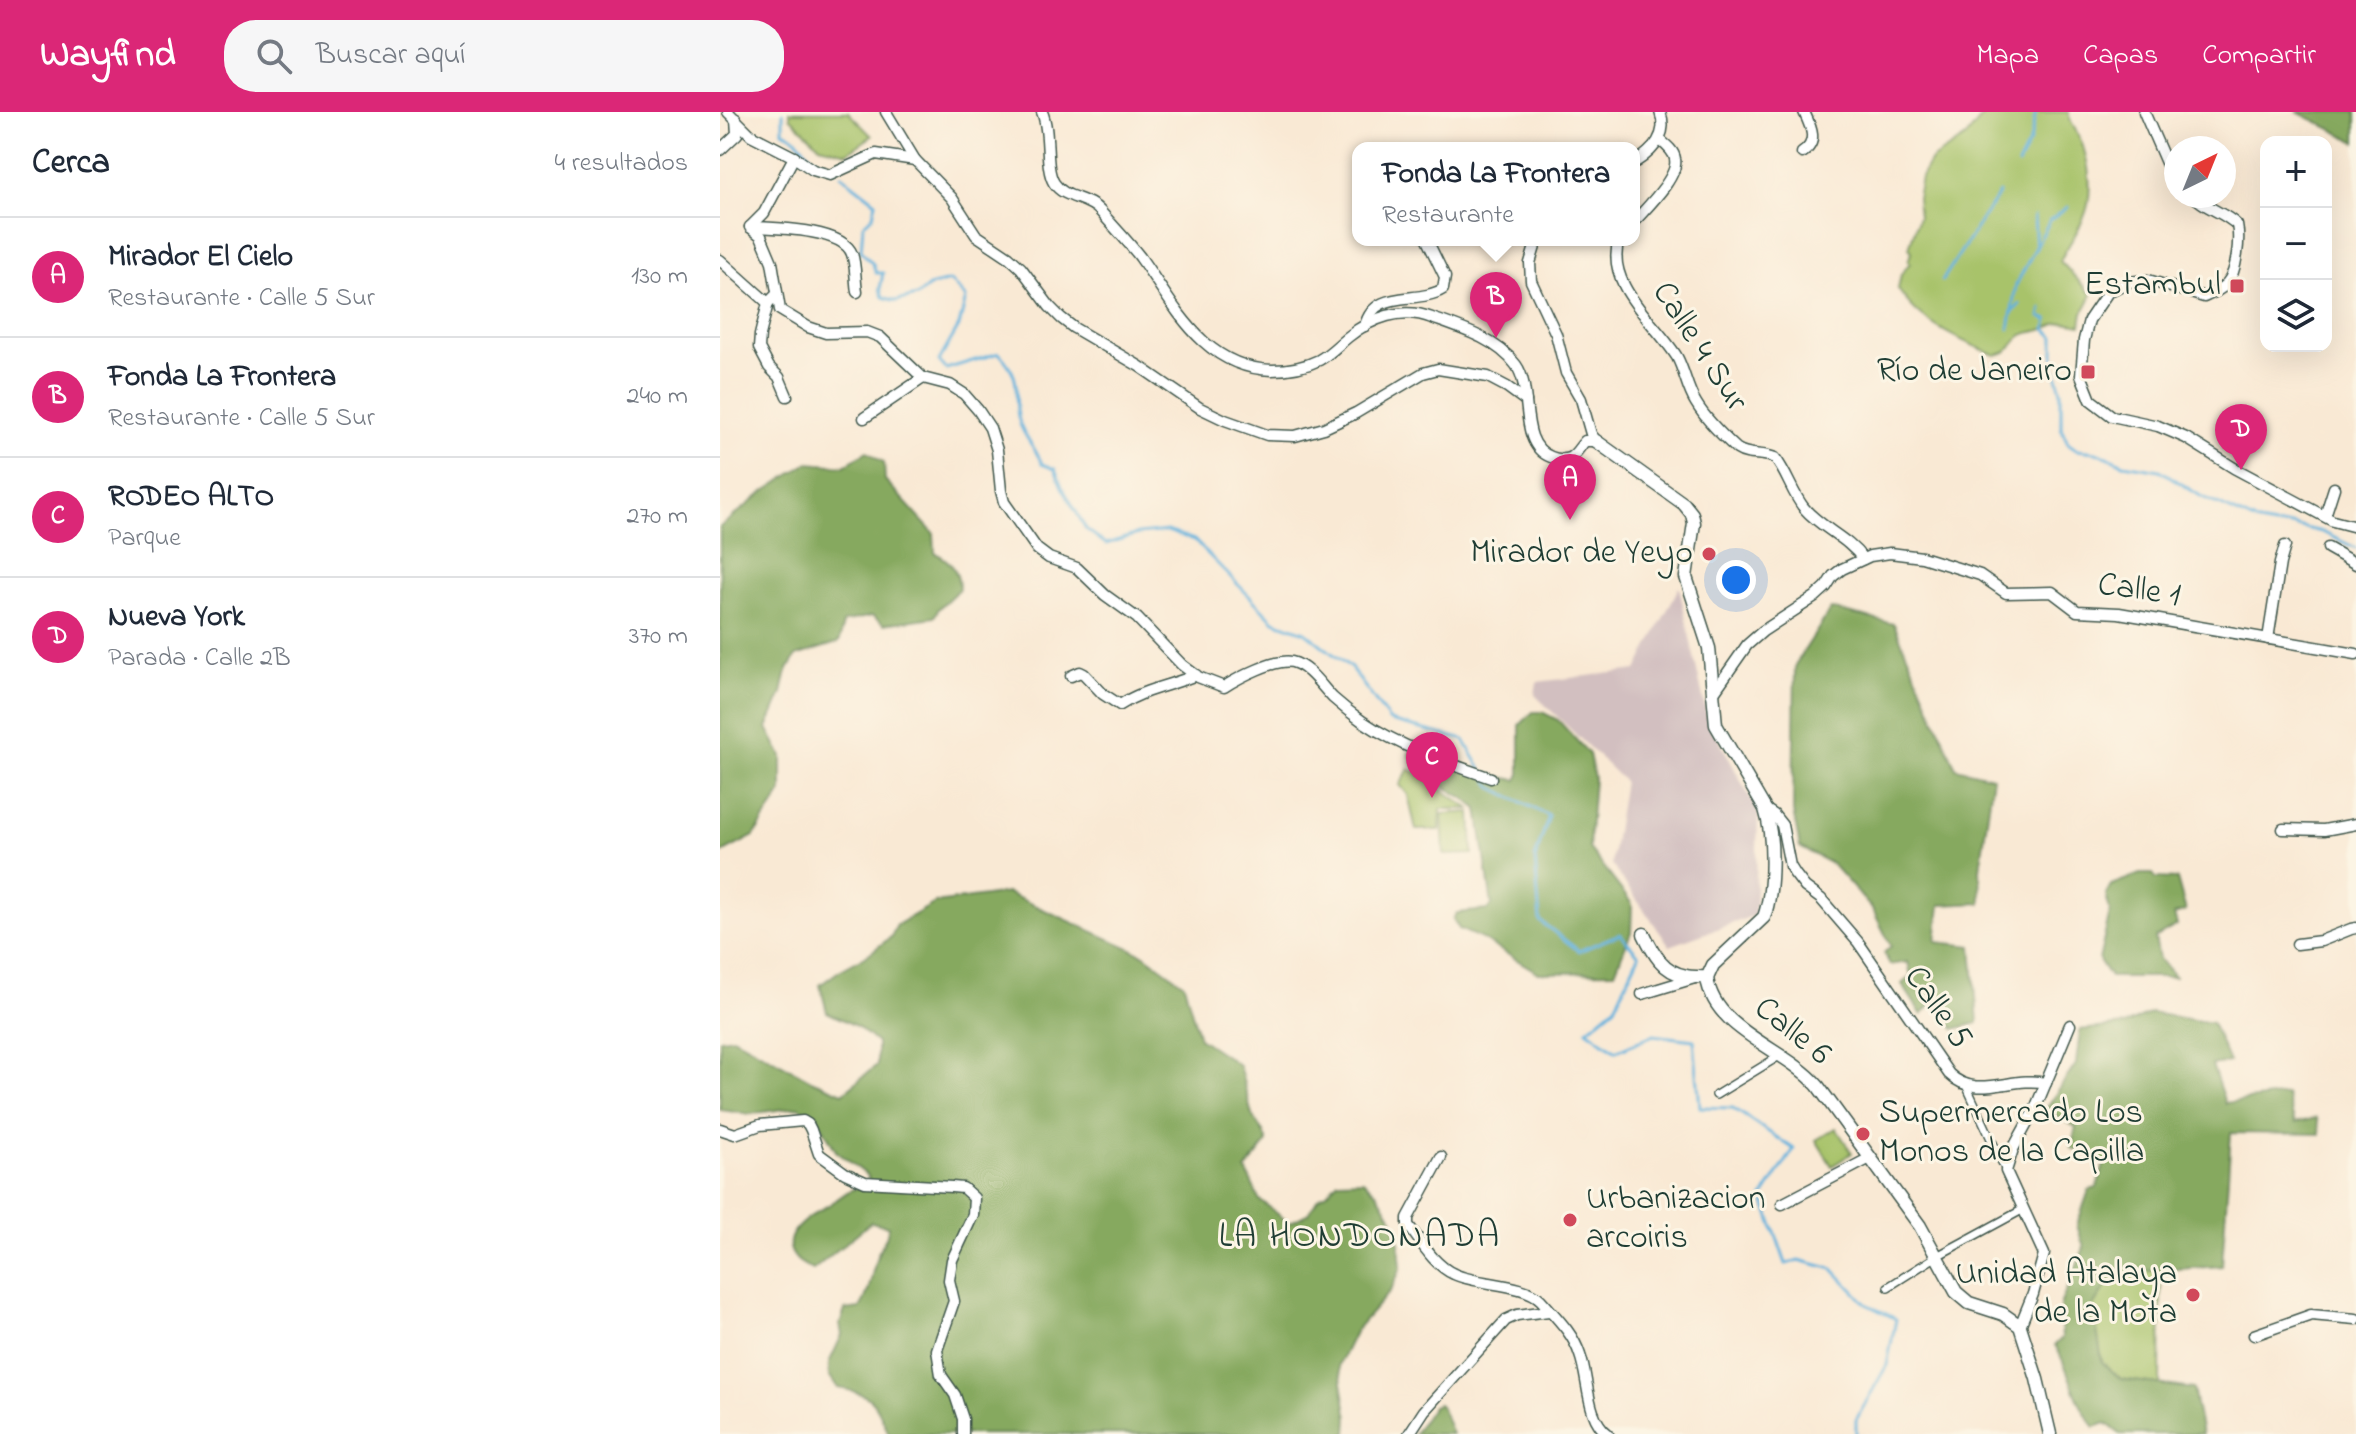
<!DOCTYPE html>
<html lang="es">
<head>
<meta charset="utf-8">
<style>
	body { margin:0; font-family:"Indie Flower",sans-serif; background:#f6f6f7; color:#1f2937 }
	.controls { position:absolute; right:24px; top:24px; display:grid; overflow:hidden; border-radius:16px; box-shadow:0 8px 32px #0002 }
	.controls button { width:72px; height:72px; display:grid; place-items:center; padding:0; border:0; border-bottom:2px solid #e0e1e3; background:#fff; color:#1f2937; font:40px sans-serif }
	.compass { position:absolute; left:1444px; top:24px; width:72px; height:72px; border-radius:50%; background:#fff; box-shadow:0 8px 32px #0002; rotate:43deg }
	.you { position:absolute; left:1016px; top:468px; width:28px; height:28px; margin:-20px; border:6px solid #fff; border-radius:50%; background:#1a73e8; box-shadow:0 0 0 12px #1a73e833 }
	.badge { display:grid; place-items:center; width:52px; height:52px; border-radius:50%; background:#db2777; color:#fff; font-size:26px; font-weight:700 }
	.pin { position:absolute; translate:-50% -66px; filter:drop-shadow(0 2px 4px #0008) }
	.pin::after { content:''; position:absolute; top:42px; width:28px; height:24px; background:inherit; clip-path:polygon(0 0,100% 0,50% 100%) }
	.popup { position:absolute; left:632px; top:30px; width:288px; height:104px; box-sizing:border-box; display:grid; place-content:center; border-radius:16px; background:#fff; filter:drop-shadow(0 2px 6px #0005); font-size:26px; white-space:nowrap; color:#747a83 }
	.popup b { font-size:30px; color:#1f2937 }
	.popup::after { content:''; position:absolute; left:50%; top:100%; margin-left:-16px; border:16px solid transparent; border-top-color:#fff }
	.list { margin:0; padding:0; list-style:none }
	h2 { display:flex; justify-content:space-between; align-items:center; height:104px; margin:0; padding:0 32px; font-size:34px }
	h2 small { font-size:26px; font-weight:400; color:#747a83 }
	.list li { display:grid; grid-template-columns:52px 1fr auto; gap:24px; align-items:center; box-sizing:border-box; height:120px; padding:0 32px; border-top:2px solid #e0e1e3 }
	.list b { display:block; font-size:30px; white-space:nowrap }
	.list p { margin:0; font-size:26px; white-space:nowrap; color:#747a83 }
	.list em { font-size:26px; font-style:normal; color:#747a83 }
	.icon { flex:none; width:44px; height:44px; fill:none; stroke:currentColor; stroke-width:2; stroke-linecap:round; stroke-linejoin:round }
	.map { position:relative; flex:none; width:1636px; height:1322px; overflow:hidden }
	header { display:flex; align-items:center; gap:48px; box-sizing:border-box; height:112px; padding:0 40px; background:#db2777; color:#fff }
	header strong { font-size:38px }
	nav { display:flex; gap:44px; margin-inline-start:auto; font-size:28px }
	.search { width:560px; height:72px; background:#f6f6f7; display:flex; align-items:center; gap:20px; box-sizing:border-box; padding:0 28px; border-radius:32px; color:#747a83; font-size:30px }
	main { display:flex }
	aside { flex:1; background:#fff }
	.map>svg:first-child { display:block }
	.industrial { fill:#d2bfc0 }
	.green { fill:#a8c36a; stroke:#64804f; stroke-width:2 }
	.forest { fill:#86a95e; stroke:#527349; stroke-width:2 }
	.lines { fill:none; stroke-linecap:round; stroke-linejoin:round }
	.stream { stroke:#63b2dd; stroke-width:3 }
	.pedestrian-casing { stroke:#40574c; stroke-width:10 }
	.minor-casing { stroke:#40574c; stroke-width:13 }
	.tertiary-casing { stroke:#40574c; stroke-width:15 }
	.pedestrian { stroke:#fff; stroke-width:7 }
	.minor { stroke:#fff; stroke-width:10 }
	.tertiary { stroke:#fff; stroke-width:12 }
	.poi-dot { fill:#d1495b; stroke:#fcf5e5; stroke-width:3 }
	.labels { text-anchor:middle; dominant-baseline:central; stroke-width:6; stroke-linejoin:round; paint-order:stroke }
	.poi-label { font-size:34px; fill:#1f3d34; stroke:#fcf5e5; text-anchor:end }
	.street-label { font-size:34px; fill:#1f3d34; stroke:#fcf5e5 }
	.neighbourhood-label { font-size:36px; letter-spacing:2px; fill:#1f3d34; stroke:#fcf5e5 }
</style>
</head>
<body>
<header>
<strong>Wayfind</strong>
<div class="search"><svg class="icon" aria-label="search" viewBox="0 0 24 24"><circle cx="10" cy="10" r="6"/><path d="M15 15l6 6"/></svg>Buscar aquí</div>
<nav><a>Mapa</a><a>Capas</a><a>Compartir</a></nav>
</header>
<main>
<aside>
<h2>Cerca<small>4 resultados</small></h2>
<ul class="list">
<li><span class="badge">A</span><div><b>Mirador El Cielo</b><p>Restaurante · Calle 5 Sur</p></div><em>130 m</em></li>
<li><span class="badge">B</span><div><b>Fonda La Frontera</b><p>Restaurante · Calle 5 Sur</p></div><em>240 m</em></li>
<li><span class="badge">C</span><div><b>RODEO ALTO</b><p>Parque</p></div><em>270 m</em></li>
<li><span class="badge">D</span><div><b>Nueva York</b><p>Parada · Calle 2B</p></div><em>370 m</em></li>
</ul>
</aside>
<div class="map">
<svg width="1636" height="1322" viewBox="0 0 1636 1322">
	<rect width="100%" height="100%" fill="#fcf5e5"/>
	<filter id="ink" filterUnits="userSpaceOnUse"><feTurbulence type="fractalNoise" baseFrequency=".0125" numOctaves="2"/><feDisplacementMap in="SourceGraphic" scale="16" xChannelSelector="R" yChannelSelector="G"/><feConvolveMatrix kernelMatrix="1 2 1 2 8 2 1 2 1" color-interpolation-filters="sRGB"/></filter>
	<filter id="wash" filterUnits="userSpaceOnUse"><feTurbulence type="fractalNoise" baseFrequency=".006" numOctaves="4" result="noise"/><feDisplacementMap in="SourceGraphic" scale="32" xChannelSelector="R" yChannelSelector="G"/><feGaussianBlur stdDeviation="1.8" result="paint"/><feColorMatrix in="noise" values="0 0 0 0 0 0 0 0 0 0 0 0 0 0 0 0 0 1.4 0 .05"/><feComposite in="paint" operator="in"/></filter>
	<g filter="url(#wash)">
		<rect width="100%" height="100%" fill="#f9e9d4"/>
		<!-- industrial -->
		<path class="industrial" d="M 959,475 L 987,605 L 1038,701 L 1035,803 L 950,834 L 891,752 L 904,669 L 815,583 L 817,570 L 917,558 Z"/>
		<!-- green -->
		<g class="green">
			<path d="M 70,0 L 128,0 L 152,24 L 127,41 L 100,34 L 70,5 Z"/>
			<path d="M 1266,0 L 1348,0 C 1350,11 1357,19 1361,29 C 1368,47 1372,72 1368,92 C 1366,108 1348,133 1340,149 L 1372,183 L 1363,200 L 1361,213 C 1334,206 1338,215 1317,219 C 1310,221 1306,220 1300,225 C 1289,234 1292,241 1275,243 C 1239,228 1200,212 1178,177 L 1181,162 L 1190,151 L 1188,149 L 1192,139 L 1189,136 L 1199,104 L 1197,86 L 1201,65 L 1211,48 L 1246,25 Z"/>
			<path d="M 689,657 L 720,676 L 750,697 L 721,697 L 720,718 L 696,718 L 688,683 L 680,673 Z"/>
			<path d="M 751,700 L 753,742 L 724,743 L 722,702 Z"/>
			<path d="M 1116,1016 L 1132,1041 L 1112,1054 L 1096,1028 Z"/>
			<path d="M 1443,1158 L 1441,1173 L 1440,1273 L 1401,1267 L 1382,1250 L 1373,1194 L 1394,1161 Z"/>
		</g>
		<!-- forest -->
		<g class="forest">
			<path d="M 1577,0 L 1636,0 L 1636,30 L 1629,26 Z"/>
			<path d="M 147,339 L 164,351 L 165,368 L 214,422 L 215,441 C 231,448 239,459 239,477 L 219,496 L 214,505 L 164,512 L 152,504 L 123,510 L 120,528 L 117,531 L 76,544 L 67,559 L 62,581 L 47,616 L 62,644 L 62,680 L 34,724 L 0,742 L 0,415 L 45,379 L 88,351 L 124,354 Z"/>
			<path d="M 1111,497 L 1174,512 L 1236,656 L 1273,665 L 1260,757 L 1261,791 L 1220,793 L 1216,830 L 1252,834 L 1258,911 L 1234,917 L 1218,885 L 1202,903 L 1182,872 L 1191,864 L 1188,850 L 1170,853 L 1164,841 L 1171,834 L 1153,798 L 1112,752 L 1080,735 L 1073,700 L 1075,553 Z"/>
			<path d="M 813,600 L 822,600 L 838,608 L 869,642 L 874,666 L 869,736 L 912,792 L 911,820 L 895,860 L 819,861 L 760,826 L 739,817 L 733,807 L 737,801 L 768,798 L 772,793 L 758,697 L 744,686 L 696,658 L 689,641 L 693,639 C 726,652 762,663 797,668 L 800,662 L 800,613 Z"/>
			<path d="M 1420,762 L 1433,762 L 1436,766 L 1457,767 L 1466,799 L 1454,803 L 1457,813 L 1435,826 L 1439,847 L 1455,865 L 1390,865 L 1379,848 L 1390,800 L 1386,782 L 1391,773 Z"/>
			<path d="M 287,781 L 423,842 L 464,872 L 479,926 L 519,953 L 532,1003 L 543,1020 L 547,1030 L 526,1058 L 539,1087 L 569,1111 L 589,1101 L 598,1086 L 607,1081 L 618,1069 L 643,1068 L 657,1081 L 672,1106 L 679,1131 L 681,1156 L 671,1178 L 636,1218 L 619,1253 L 628,1306 L 627,1322 L 169,1322 C 155,1291 155,1282 118,1276 L 109,1263 L 109,1251 L 122,1223 L 120,1212 L 125,1198 L 140,1196 C 152,1178 151,1158 159,1139 C 164,1129 168,1125 168,1114 L 151,1110 L 93,1158 C 88,1155 81,1152 77,1148 C 53,1123 94,1102 110,1092 C 126,1082 130,1074 149,1075 L 148,1064 L 116,1039 L 97,1005 L 78,995 L 29,1002 L 0,998 L 0,927 L 13,925 L 91,968 L 123,981 L 157,953 L 157,931 L 138,915 L 107,900 L 100,873 L 119,859 L 146,844 L 171,825 L 177,813 L 215,791 Z"/>
			<path d="M 1431,901 L 1492,911 L 1509,950 L 1492,953 L 1505,991 L 1566,983 L 1575,1011 L 1597,1006 L 1600,1022 L 1511,1021 L 1502,1154 L 1395,1161 L 1373,1194 L 1382,1250 L 1401,1267 L 1473,1277 L 1482,1322 L 1400,1322 L 1386,1311 L 1375,1315 C 1355,1293 1350,1258 1335,1233 L 1342,1226 L 1340,1193 L 1364,1136 L 1357,1113 L 1369,1078 L 1377,1076 L 1385,1049 L 1351,1036 L 1356,1015 L 1325,998 L 1356,952 L 1360,918 L 1405,913 Z"/>
			<path d="M 718,1292 L 722,1296 L 732,1322 L 694,1322 L 713,1294 Z"/>
		</g>
		<g class="lines">
			<!-- stream -->
			<g class="stream">
				<path d="M 63,0 L 63,19 C 80,26 80,34 92,45 C 99,52 107,53 115,58"/>
				<path d="M 1298,53 L 1310,29 L 1316,0"/>
				<path d="M 121,63 L 156,90 L 153,104 L 143,113 L 141,139 L 153,152 L 156,161 L 163,161 L 160,177 L 163,185 L 176,189 L 197,184 L 209,174 L 230,169 L 246,186 L 239,214 L 219,249 L 226,257 L 279,241 C 307,271 290,281 300,312 C 305,326 317,338 322,352 L 335,357 L 342,375 L 366,417 L 386,432 L 418,422 L 447,419 L 474,428 L 554,509 L 585,520 L 631,556 L 670,609 L 744,628 L 762,659"/>
				<path d="M 1314,104 L 1316,136"/>
				<path d="M 1222,169 L 1279,81"/>
				<path d="M 1322,196 L 1320,205 L 1328,208 L 1326,217 L 1334,225 L 1334,254 L 1341,279 L 1341,316 L 1348,331 L 1357,338 L 1376,340 L 1404,352 L 1440,358 L 1482,385 L 1538,411 L 1555,414 L 1572,413 L 1602,420 L 1636,436"/>
				<path d="M 1292,201 L 1300,192"/>
				<path d="M 1289,217 L 1296,173 L 1330,108 L 1348,95"/>
				<path d="M 768,669 L 773,676 L 829,704 L 815,746 L 820,809 L 859,839 L 900,822 L 919,843 L 895,895 L 867,918 L 896,939 L 933,923 L 974,928 L 980,995 L 1013,996 L 1074,1037 L 1043,1085 L 1066,1152 L 1079,1148 L 1113,1157 L 1146,1192 L 1176,1207 L 1167,1253 L 1136,1308 L 1136,1322"/>
			</g>
		</g>
	</g>
	<g filter="url(#ink)">
		<g class="lines">
			<!-- pedestrian casing -->
			<g class="pedestrian-casing">
				<g id="pedestrian">
					<path d="M 1245,971 L 1286,1059"/>
					<path d="M 996,983 L 1061,943"/>
					<path d="M 1168,1175 L 1217,1144 L 1302,1098"/>
				</g>
			</g>
			<!-- minor casing -->
			<g class="minor-casing">
				<g id="minor">
					<path d="M 8,0 L 31,23 L 74,45 L 93,58 L 110,63 L 156,42 L 195,48"/>
					<path d="M 166,0 L 195,48 L 232,86 L 256,123 L 289,145 L 301,156 L 330,195 L 341,206 L 354,216 L 419,254 L 480,296 L 505,308 L 547,323 L 575,324 L 604,316 L 636,301 L 703,261 L 718,257 L 768,265 L 787,275 L 806,289"/>
					<path d="M 322,0 C 331,21 324,55 334,71 C 344,87 368,85 380,99 C 393,114 408,129 420,145 C 455,194 483,256 552,258 C 568,258 585,255 599,248 C 610,242 618,233 628,225 C 651,206 682,194 712,206 C 740,216 777,227 796,253 C 814,278 797,332 831,345 C 836,347 843,348 849,346 C 856,343 860,334 865,329 L 876,329 L 871,322 L 861,287 L 846,261 L 836,222 L 811,169 L 810,151 L 817,128"/>
					<path d="M 1424,0 L 1447,53 L 1456,65"/>
					<path d="M 0,38 L 17,22 L 16,7"/>
					<path d="M 1082,41 C 1099,30 1091,15 1084,0"/>
					<path d="M 74,45 L 44,101 L 30,115 L 41,124 L 52,150 L 60,198 L 88,215 L 106,221 L 147,220 L 160,225 L 203,266 L 230,273 L 244,282 L 258,298 L 270,316 L 277,338 L 281,379 L 284,390 L 317,437 L 329,446 L 357,456 L 385,483 L 417,506 L 462,553 L 478,565 L 504,575 C 518,566 556,546 572,550 C 589,554 602,575 613,586 C 622,594 632,602 642,609 C 680,635 727,651 771,666"/>
					<path d="M 914,51 C 933,39 949,23 940,0"/>
					<path d="M 1474,84 C 1486,97 1504,100 1517,113 C 1520,127 1517,160 1507,171 C 1501,178 1493,181 1484,185 L 1428,168 L 1408,170 L 1388,180 L 1369,208 L 1364,228 L 1361,263 L 1371,288 L 1392,304 L 1438,314 L 1466,326 L 1514,356 L 1613,409 L 1636,415"/>
					<path d="M 914,110 C 925,97 959,65 955,47 C 954,39 946,33 940,28"/>
					<path d="M 30,115 C 53,116 123,116 132,142 C 136,153 135,168 137,180"/>
					<path d="M 899,128 C 884,173 937,212 957,245 C 965,260 967,277 976,291 C 986,308 1003,324 1017,337 C 1029,345 1042,340 1055,346 C 1067,361 1072,381 1084,396 C 1102,417 1127,425 1143,447"/>
					<path d="M 0,148 L 48,191"/>
					<path d="M 57,182 L 48,191 L 40,223 L 39,236 L 49,255 L 59,265 L 67,284"/>
					<path d="M 645,214 C 655,175 698,193 723,177 L 725,165 L 707,128"/>
					<path d="M 144,306 L 203,266"/>
					<path d="M 1605,404 L 1614,376"/>
					<path d="M 1608,436 L 1636,452"/>
					<path d="M 1548,527 L 1560,451 L 1565,434"/>
					<path d="M 351,564 L 360,560 L 364,562 L 383,582 L 400,593 C 424,577 450,574 476,563"/>
					<path d="M 992,583 L 1027,533 L 1043,519 L 1095,485 L 1106,475 L 1113,464 L 1122,457 L 1150,444 L 1170,441 L 1202,445 L 1260,463 L 1286,481 L 1332,480 L 1357,499 L 1399,501 L 1636,542"/>
					<path d="M 1045,697 L 1054,703 L 1062,713 L 1070,754 L 1075,762 L 1085,775 L 1101,787 L 1138,830 L 1229,962 C 1257,989 1292,963 1326,971"/>
					<path d="M 1563,717 L 1604,718 L 1636,712"/>
					<path d="M 1577,832 L 1601,829 L 1631,817 L 1636,816"/>
					<path d="M 922,882 L 978,865"/>
					<path d="M 0,1017 L 15,1022 L 40,1013 L 83,1009 L 88,1012 L 91,1018 L 99,1042 L 125,1061 L 145,1070 L 232,1075 L 243,1076 L 254,1086 L 253,1103 L 232,1148 L 229,1168 L 234,1189 L 217,1238 L 221,1263 L 235,1283 L 243,1307 L 243,1322"/>
					<path d="M 721,1045 L 688,1106 L 688,1113 C 701,1130 714,1153 734,1162 C 757,1173 805,1171 821,1188 C 836,1205 853,1221 860,1243 C 869,1267 866,1306 888,1322"/>
					<path d="M 1062,1092 L 1150,1046"/>
					<path d="M 1300,1214 L 1313,1182 L 1324,1142 L 1286,1059 L 1293,1037 L 1315,997 L 1350,913"/>
					<path d="M 1534,1223 L 1591,1203 L 1636,1207"/>
					<path d="M 689,1322 L 704,1299 L 786,1208 L 797,1203 L 829,1199"/>
				</g>
			</g>
			<!-- tertiary casing -->
			<g class="tertiary-casing">
				<g id="tertiary">
					<path d="M 876,329 L 964,392 L 972,402 L 974,411 L 966,465 L 989,536 L 996,613 L 1045,697 C 1054,725 1054,777 1044,805 L 993,853 L 987,866"/>
					<path d="M 924,822 C 933,841 943,860 966,864 C 973,866 979,864 987,866"/>
					<path d="M 987,866 C 994,919 1067,937 1098,974 L 1200,1114 L 1236,1180 L 1249,1191 L 1283,1202 L 1300,1214 L 1317,1267 L 1330,1322"/>
				</g>
			</g>
			<!-- pedestrian -->
			<use href="#pedestrian" class="pedestrian"/>
			<!-- minor -->
			<use href="#minor" class="minor"/>
			<!-- tertiary -->
			<use href="#tertiary" class="tertiary"/>
		</g>
	</g>
	<!-- markers -->
	<g class="poi-dot">
		<rect x="1509" y="166" width="16" height="16" rx="4"/>
		<rect x="1360" y="252" width="16" height="16" rx="4"/>
		<circle cx="989" cy="442" r="8"/>
		<circle cx="1143" cy="1022" r="8"/>
		<circle cx="850" cy="1108" r="8"/>
		<circle cx="1473" cy="1183" r="8"/>
	</g>
	<g class="labels">
		<!-- poi labels -->
		<g class="poi-label">
			<text x="1501" y="174">Estambul</text>
			<text x="1352" y="260">Río de Janeiro</text>
			<text x="973" y="442">Mirador de Yeyo</text>
			<text x="1159" y="1002" text-anchor="start">Supermercado Los<tspan x="1159" dy="39">Monos de la Capilla</tspan></text>
			<text x="866" y="1088" text-anchor="start">Urbanizacion<tspan x="866" dy="39">arcoiris</tspan></text>
			<text x="1457" y="1163">Unidad Atalaya<tspan x="1457" dy="39">de la Mota</tspan></text>
		</g>
		<!-- street labels -->
		<g class="street-label">
			<text transform="translate(979 235) rotate(57)">Calle 4 Sur</text>
			<text transform="translate(1419 479) rotate(8)">Calle 1</text>
			<text transform="translate(1217 896) rotate(55)">Calle 5</text>
			<text transform="translate(1072 920) rotate(39)">Calle 6</text>
		</g>
		<!-- neighbourhood labels -->
		<g class="neighbourhood-label">
			<text x="640" y="1125">LA HONDONADA</text>
		</g>
	</g>
</svg>
<div class="controls">
<button>+</button>
<button>−</button>
<button><svg class="icon" aria-label="layers" viewBox="0 0 24 24"><path d="M12 4l9 5-9 5-9-5zM3 14l9 5 9-5"/></svg></button>
</div>
<svg class="compass" viewBox="-18 -18 36 36"><path d="M0-13l5 13h-10z" fill="#e53935"/><path d="M0 13l5-13h-10z" fill="#747a83"/></svg>
<div class="you"></div>
<div class="pin badge" style="left:850px;top:408px">A</div>
<div class="pin badge" style="left:776px;top:226px">B</div>
<div class="popup"><b>Fonda La Frontera</b>Restaurante</div>
<div class="pin badge" style="left:712px;top:686px">C</div>
<div class="pin badge" style="left:1521px;top:358px">D</div>
</div>
</main>
</body>
</html>
